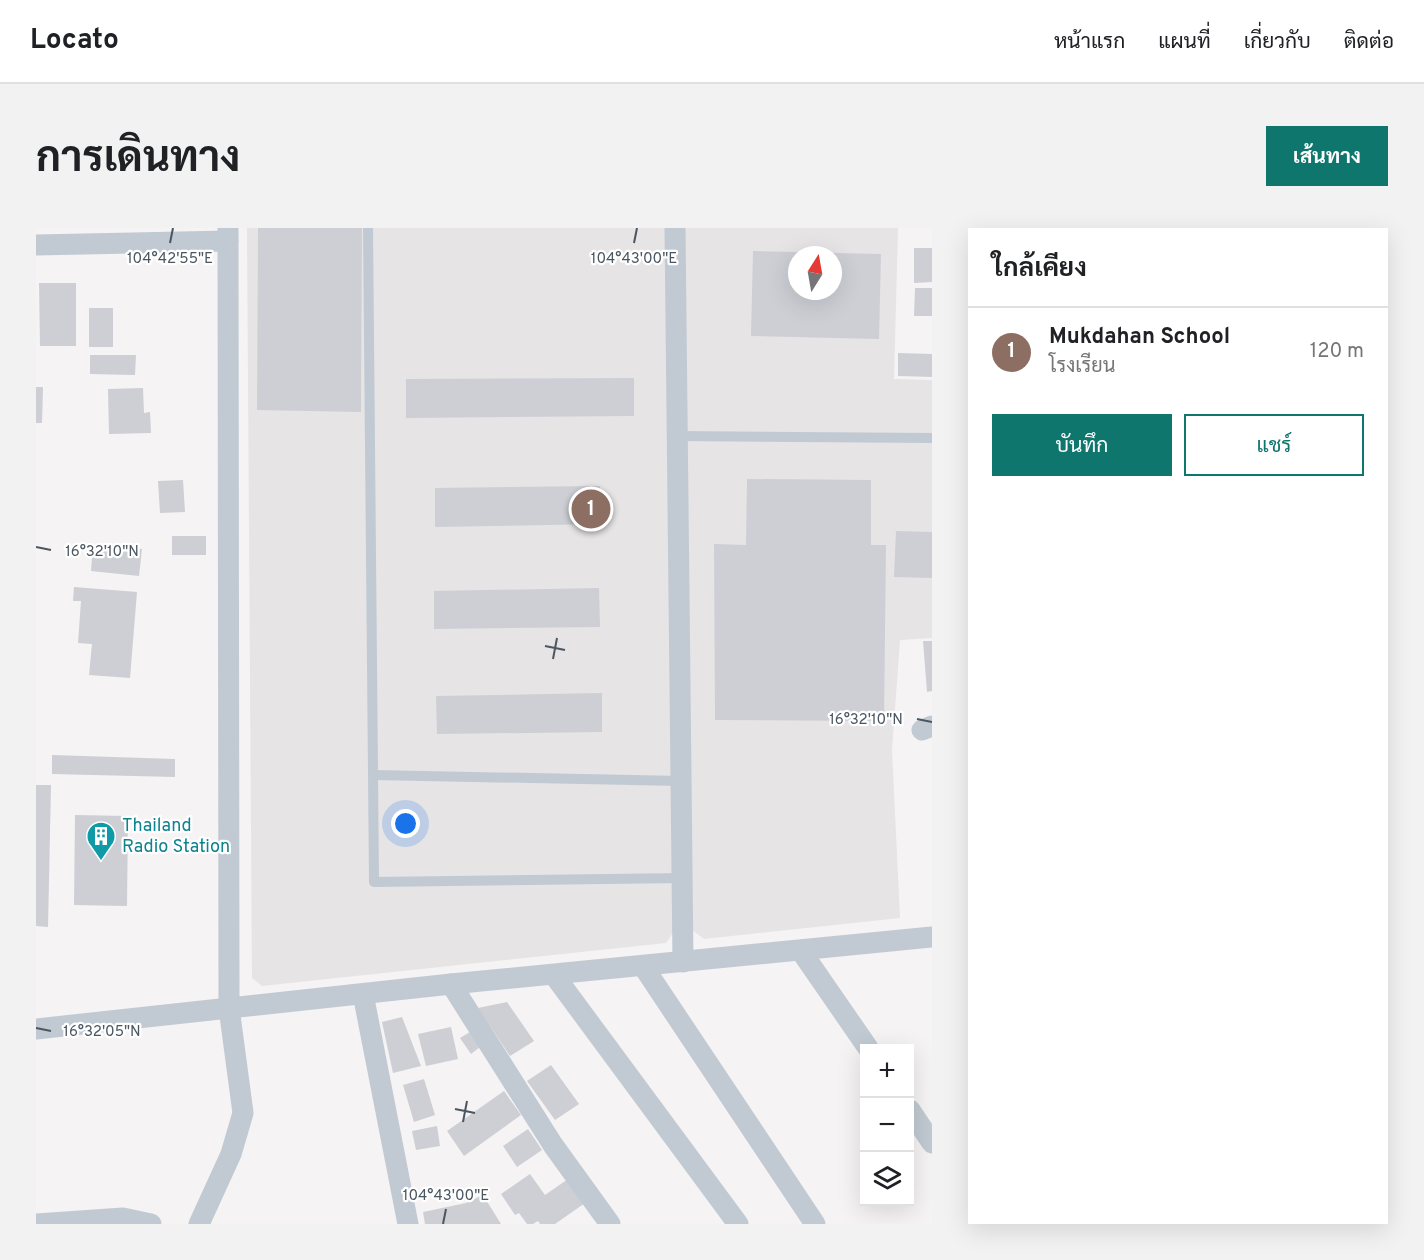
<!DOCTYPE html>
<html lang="th">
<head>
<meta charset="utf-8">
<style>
	body { margin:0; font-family:Overpass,Sarabun,sans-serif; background:#f2f2f2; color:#202124 }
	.controls { position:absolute; right:18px; bottom:18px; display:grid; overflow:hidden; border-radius:0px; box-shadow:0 6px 24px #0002 }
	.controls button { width:54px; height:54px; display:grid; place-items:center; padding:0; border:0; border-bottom:2px solid #e0e0e0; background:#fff; color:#202124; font:30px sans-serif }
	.compass { position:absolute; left:752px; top:18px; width:54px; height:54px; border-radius:50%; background:#fff; box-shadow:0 6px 24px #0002; rotate:11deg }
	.you { position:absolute; left:370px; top:596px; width:21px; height:21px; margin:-15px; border:4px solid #fff; border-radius:50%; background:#1a73e8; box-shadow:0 0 0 9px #1a73e833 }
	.badge { display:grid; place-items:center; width:39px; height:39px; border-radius:50%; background:#0f766e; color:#fff; font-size:20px; font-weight:700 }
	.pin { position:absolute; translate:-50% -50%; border:3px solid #fff; box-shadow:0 2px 6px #0006 }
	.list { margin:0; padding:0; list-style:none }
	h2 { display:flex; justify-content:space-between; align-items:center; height:78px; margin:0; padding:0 24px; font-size:26px }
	h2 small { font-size:20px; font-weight:400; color:#757577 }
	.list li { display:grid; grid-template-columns:39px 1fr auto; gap:18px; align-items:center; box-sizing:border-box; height:90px; padding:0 24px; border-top:2px solid #e0e0e0 }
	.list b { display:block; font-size:22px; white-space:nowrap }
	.list p { margin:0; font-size:20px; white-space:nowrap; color:#757577 }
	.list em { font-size:20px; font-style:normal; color:#757577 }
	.actions { display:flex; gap:12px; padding:18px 24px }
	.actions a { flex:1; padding:14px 0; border:2px solid #0f766e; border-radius:0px; text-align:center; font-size:21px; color:#0f766e }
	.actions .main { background:#0f766e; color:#fff }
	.icon { flex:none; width:33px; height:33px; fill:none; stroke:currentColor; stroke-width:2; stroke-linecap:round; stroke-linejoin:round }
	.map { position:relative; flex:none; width:896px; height:996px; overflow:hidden; border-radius:0px }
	header { display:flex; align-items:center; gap:36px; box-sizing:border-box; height:84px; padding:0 30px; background:#fff; border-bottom:2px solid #e0e0e0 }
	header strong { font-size:28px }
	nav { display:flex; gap:33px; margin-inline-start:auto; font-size:21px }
	.intro { display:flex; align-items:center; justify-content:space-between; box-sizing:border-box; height:144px; padding:0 36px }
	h1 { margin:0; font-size:42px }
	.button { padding:15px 27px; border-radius:0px; background:#0f766e; color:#fff; font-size:21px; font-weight:700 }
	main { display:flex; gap:36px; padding:0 36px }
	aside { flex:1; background:#fff; border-radius:0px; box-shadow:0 6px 24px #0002 }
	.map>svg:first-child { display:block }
	.education { fill:#e6e4e5; fill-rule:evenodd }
	.building { fill:#cdcfd5; fill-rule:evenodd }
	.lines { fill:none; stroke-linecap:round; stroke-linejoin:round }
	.lane { stroke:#c1cad2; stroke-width:10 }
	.street { stroke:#c1cad2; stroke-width:21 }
	.ticks { fill:none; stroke:#4a5661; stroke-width:2 }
	.labels { text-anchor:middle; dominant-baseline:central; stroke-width:4.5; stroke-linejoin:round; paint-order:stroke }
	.culture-label { font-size:18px; fill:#0d838f; stroke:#fff; text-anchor:start }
	.ticks-label { font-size:15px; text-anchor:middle; fill:#4a5661; stroke:#fff; stroke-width:4.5; stroke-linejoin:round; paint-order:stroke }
</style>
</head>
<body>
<header>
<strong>Locato</strong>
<nav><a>หน้าแรก</a><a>แผนที่</a><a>เกี่ยวกับ</a><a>ติดต่อ</a></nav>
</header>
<div class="intro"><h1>การเดินทาง</h1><a class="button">เส้นทาง</a></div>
<main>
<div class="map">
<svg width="896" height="996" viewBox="0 0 896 996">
	<rect width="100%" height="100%" fill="#f5f3f3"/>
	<!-- education -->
	<path class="education" d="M 211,0 L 862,0 L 858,151 L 896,152 L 896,410 L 864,412 L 856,522 L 864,690 L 668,711 L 655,701 L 639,702 L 630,715 L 226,758 L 216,750 ZM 761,27 L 797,27 L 797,63 L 761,63 Z"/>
	<!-- building -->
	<g class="building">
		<path d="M 222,0 L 326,0 L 325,184 L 221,182 Z"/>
		<path d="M 878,20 L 896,20 L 896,54 L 878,55 Z"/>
		<path d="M 717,23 L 845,26 L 843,111 L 715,108 ZM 761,27 L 797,27 L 797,63 L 761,63 Z"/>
		<path d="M 3,55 L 40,55 L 40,118 L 4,118 Z"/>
		<path d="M 879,60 L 896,60 L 896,88 L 878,88 Z"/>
		<rect x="53" y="80" width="24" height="39"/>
		<path d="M 862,125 L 896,126 L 896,149 L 862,148 Z"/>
		<path d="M 54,127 L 100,127 L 99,147 L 54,146 Z"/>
		<path d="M 598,150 L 598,188 L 370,190 L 370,151 Z"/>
		<path d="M 0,159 L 7,159 L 6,195 L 0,195 Z"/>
		<path d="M 107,160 L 108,185 L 114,184 L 115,205 L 73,206 L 72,161 Z"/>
		<path d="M 711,251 L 835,252 L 835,317 L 850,317 L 848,493 L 679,492 L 678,316 L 710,317 Z"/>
		<path d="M 147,252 L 149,284 L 124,285 L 122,253 Z"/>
		<path d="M 564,258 L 565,296 L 399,299 L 399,260 Z"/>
		<path d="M 860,303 L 896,304 L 896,350 L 858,349 Z"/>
		<rect x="136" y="308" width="34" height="19"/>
		<path d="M 57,317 L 106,321 L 103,348 L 55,343 Z"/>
		<path d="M 38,359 L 101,364 L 94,450 L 53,447 L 56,416 L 42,415 L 45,373 L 37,373 Z"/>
		<path d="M 563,360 L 564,399 L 398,401 L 398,363 Z"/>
		<path d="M 887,413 L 896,413 L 896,463 L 891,464 Z"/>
		<path d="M 566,465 L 566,504 L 401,506 L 400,468 Z"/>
		<path d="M 16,527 L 139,531 L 139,549 L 16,546 Z"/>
		<path d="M 0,557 L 15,557 L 12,699 L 0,698 Z"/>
		<path d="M 39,587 L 92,588 L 91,678 L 38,677 Z"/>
		<path d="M 471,774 L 498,813 L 474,828 L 442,780 Z"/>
		<path d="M 366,789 L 385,838 L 357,845 L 346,794 Z"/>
		<path d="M 415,799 L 422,831 L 390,838 L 382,806 Z"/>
		<path d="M 434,804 L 444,819 L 435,826 L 424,810 Z"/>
		<path d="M 515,837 L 543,876 L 519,892 L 491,853 Z"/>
		<path d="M 388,851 L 399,887 L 378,894 L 367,857 Z"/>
		<path d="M 468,863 L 485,887 L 428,928 L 411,903 Z"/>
		<path d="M 401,898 L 404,918 L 380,922 L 376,903 Z"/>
		<path d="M 492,901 L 506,922 L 481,939 L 467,918 Z"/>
		<path d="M 494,946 L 509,967 L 532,951 L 549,975 L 519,996 L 504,996 L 502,993 L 497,996 L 491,996 L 483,985 L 479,987 L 465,966 Z"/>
		<path d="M 447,967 L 465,996 L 389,996 L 387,984 L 430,975 Z"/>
	</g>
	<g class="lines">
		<!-- lane -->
		<g class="lane">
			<path d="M 332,0 L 338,654 L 647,650"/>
			<path d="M 642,208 L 896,210"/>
			<path d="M 337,547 L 646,553"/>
		</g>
		<!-- street -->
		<g class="street">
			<path d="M 639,0 L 647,734"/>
			<path d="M 0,17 L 192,13"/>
			<path d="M 886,502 L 896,498"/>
			<path d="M 765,723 L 832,820"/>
			<path d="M 607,738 L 779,996"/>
			<path d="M 518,747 L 702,996"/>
			<path d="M 415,756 L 517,917 L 574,996"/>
			<path d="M 327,766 L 372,996"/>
			<path d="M 0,801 L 415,756 L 896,709"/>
			<path d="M 874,882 L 896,915"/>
			<path d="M 0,996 L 87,990 L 115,996"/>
			<path d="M 163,996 L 195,926 L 207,885 L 193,780 L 192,0"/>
		</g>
	</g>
	<!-- ticks -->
	<path class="ticks" d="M 134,15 L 137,0M 598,15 L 601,0M 0,319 L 15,322M 509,418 L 529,422M 517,431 L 521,410M 881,491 L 896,494M 0,800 L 15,803M 419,881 L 439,885M 427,894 L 431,873M 407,996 L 410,981"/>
	<!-- icons -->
	<defs>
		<g id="building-pin" transform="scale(1.5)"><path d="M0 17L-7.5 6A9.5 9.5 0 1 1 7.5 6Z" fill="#0f9aa8" stroke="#fff"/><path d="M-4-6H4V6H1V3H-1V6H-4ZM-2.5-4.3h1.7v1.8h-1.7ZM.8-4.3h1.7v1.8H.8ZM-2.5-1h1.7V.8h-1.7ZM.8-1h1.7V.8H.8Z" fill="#fff"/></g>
	</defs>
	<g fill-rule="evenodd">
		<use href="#building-pin" x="65" y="608"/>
	</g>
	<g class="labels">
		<!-- culture labels -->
		<g class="culture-label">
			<text x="86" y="598">Thailand<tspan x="86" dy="21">Radio Station</tspan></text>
		</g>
	</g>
	<g class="ticks-label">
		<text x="134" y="35">104°42'55"E</text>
		<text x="598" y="35">104°43'00"E</text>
		<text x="66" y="328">16°32'10"N</text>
		<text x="830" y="496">16°32'10"N</text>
		<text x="66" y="808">16°32'05"N</text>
		<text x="410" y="972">104°43'00"E</text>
	</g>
</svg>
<div class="controls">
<button>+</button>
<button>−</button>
<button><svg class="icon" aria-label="layers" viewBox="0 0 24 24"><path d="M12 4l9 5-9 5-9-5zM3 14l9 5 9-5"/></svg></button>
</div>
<svg class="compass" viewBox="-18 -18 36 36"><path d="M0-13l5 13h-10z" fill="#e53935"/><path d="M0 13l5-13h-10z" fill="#757577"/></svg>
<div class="you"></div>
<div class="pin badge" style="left:555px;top:281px;background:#8d6e63">1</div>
</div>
<aside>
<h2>ใกล้เคียง<small></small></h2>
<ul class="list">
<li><span class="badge" style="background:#8d6e63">1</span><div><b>Mukdahan School</b><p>โรงเรียน</p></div><em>120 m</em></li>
</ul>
<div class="actions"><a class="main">บันทึก</a><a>แชร์</a></div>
</aside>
</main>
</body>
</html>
